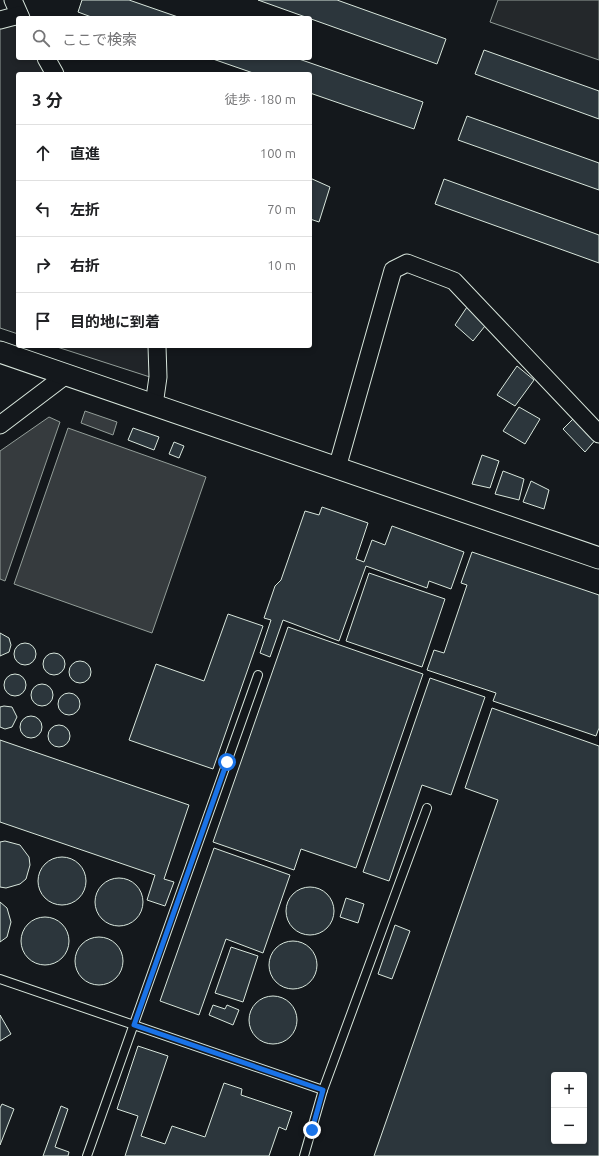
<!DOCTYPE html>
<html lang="ja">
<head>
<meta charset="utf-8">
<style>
	body { margin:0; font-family:Ubuntu,"Noto Sans JP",sans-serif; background:#f2f2f2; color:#202124 }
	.controls { position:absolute; right:12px; bottom:12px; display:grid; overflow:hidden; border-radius:4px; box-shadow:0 2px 6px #0003 }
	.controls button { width:36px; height:36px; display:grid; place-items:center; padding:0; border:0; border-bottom:1px solid #e0e0e0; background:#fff; color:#202124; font:20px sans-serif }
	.stop { position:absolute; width:12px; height:12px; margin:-9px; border:3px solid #1a73e8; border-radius:50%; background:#fff }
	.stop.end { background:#1a73e8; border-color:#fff; box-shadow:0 1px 4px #0008 }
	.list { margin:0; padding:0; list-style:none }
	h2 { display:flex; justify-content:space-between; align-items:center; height:52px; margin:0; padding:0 16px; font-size:17px }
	h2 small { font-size:13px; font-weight:400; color:#757577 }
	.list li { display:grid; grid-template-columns:26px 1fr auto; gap:12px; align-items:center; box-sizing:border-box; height:56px; padding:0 16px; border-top:1px solid #e0e0e0 }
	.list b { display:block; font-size:15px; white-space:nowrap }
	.list em { font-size:13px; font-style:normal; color:#757577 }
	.icon { flex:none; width:22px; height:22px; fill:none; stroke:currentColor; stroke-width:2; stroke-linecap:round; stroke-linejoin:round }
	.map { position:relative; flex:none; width:599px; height:1156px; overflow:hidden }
	.search { position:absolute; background:#fff; box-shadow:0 2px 6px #0003; left:16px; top:16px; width:296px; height:44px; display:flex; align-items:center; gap:10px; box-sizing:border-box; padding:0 14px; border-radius:4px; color:#757577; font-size:15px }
	.panel { position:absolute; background:#fff; box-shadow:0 2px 6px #0003; left:16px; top:72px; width:296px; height:276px; border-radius:4px }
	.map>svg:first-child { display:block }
	.green { fill:#202428; stroke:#939e99 }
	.parking { fill:#24282b; stroke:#939e99 }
	.water { fill:#363b3e; stroke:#939e99 }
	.building { fill:#2c363c; stroke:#d8e6dc; fill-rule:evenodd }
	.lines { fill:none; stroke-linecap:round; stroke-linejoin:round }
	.service-casing { stroke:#d8e6dc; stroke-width:10 }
	.minor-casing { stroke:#d8e6dc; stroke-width:19 }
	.tertiary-casing { stroke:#d8e6dc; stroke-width:23 }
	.service { stroke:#14181c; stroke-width:8 }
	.minor { stroke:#14181c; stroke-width:17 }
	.tertiary { stroke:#14181c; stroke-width:21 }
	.route { stroke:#1a73e8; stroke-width:5 }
</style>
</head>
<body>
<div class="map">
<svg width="599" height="1156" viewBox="0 0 599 1156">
	<rect width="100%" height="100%" fill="#14181c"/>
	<!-- green -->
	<g class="green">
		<path d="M 15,20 L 18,25 L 18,58 L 38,58 L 47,74 L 18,74 L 18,334 L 0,328 L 0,24 Z"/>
		<path d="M 54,346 L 149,346 L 153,378 Z"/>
	</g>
	<!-- parking -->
	<path class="parking" d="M 498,0 L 599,0 L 599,60 L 490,22 Z"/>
	<!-- water -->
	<g class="water">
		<path d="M 85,411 L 117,422 L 113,435 L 81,423 Z"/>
		<path d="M 49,417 L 60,422 L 5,581 L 0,579 L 0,451 Z"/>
		<path d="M 68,428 L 206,477 L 152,633 L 14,584 Z"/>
	</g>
	<!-- building -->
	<g class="building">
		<path d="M 82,0 L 129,0 L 181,18 L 94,18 L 78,12 Z"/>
		<path d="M 258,0 L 337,0 L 446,39 L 437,64 Z"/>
		<path d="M 484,50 L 599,91 L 599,119 L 475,74 Z"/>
		<path d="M 210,58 L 296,58 L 423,102 L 414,129 L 310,93 L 310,74 L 256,74 Z"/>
		<path d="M 467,116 L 599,163 L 599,190 L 458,140 Z"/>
		<path d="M 310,178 L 330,187 L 319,222 L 310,219 Z"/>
		<path d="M 444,179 L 599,235 L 599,263 L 435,204 Z"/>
		<path d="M 467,307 L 485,326 L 473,341 L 455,325 Z"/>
		<path d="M 517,366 L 534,380 L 515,406 L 497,395 Z"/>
		<path d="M 519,407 L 540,419 L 525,444 L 503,431 Z"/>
		<path d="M 576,416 L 597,438 L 585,452 L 563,429 Z"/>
		<path d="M 133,428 L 159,437 L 154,450 L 128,440 Z"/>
		<path d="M 174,442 L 184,446 L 179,458 L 169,454 Z"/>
		<path d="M 482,455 L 499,461 L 490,488 L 472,484 Z"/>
		<path d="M 503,471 L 524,479 L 519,500 L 495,494 Z"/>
		<path d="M 531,481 L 549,490 L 544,509 L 523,502 Z"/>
		<path d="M 322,507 L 368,523 L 356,559 L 364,562 L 372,540 L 385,545 L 392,526 L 464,552 L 451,589 L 429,581 L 427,588 L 366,566 L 339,641 L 283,620 L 270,657 L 260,653 L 271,620 L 264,618 L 275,586 L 281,580 L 305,511 L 319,515 Z"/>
		<path d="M 472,552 L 599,595 L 599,728 L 596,736 L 493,701 L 496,693 L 427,670 L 434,650 L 444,653 L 467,585 L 461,583 Z"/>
		<path d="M 369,573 L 445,599 L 422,667 L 346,641 Z"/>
		<path d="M 228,614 L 263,626 L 213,769 L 129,740 L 156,664 L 204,681 Z"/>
		<path d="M 288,627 L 423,674 L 356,868 L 301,849 L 294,870 L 213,842 Z"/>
		<path d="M 0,633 L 9,638 L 11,645 L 9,652 L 0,656 Z"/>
		<circle cx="25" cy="654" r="11"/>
		<circle cx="54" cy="664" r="11"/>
		<circle cx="80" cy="672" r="11"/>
		<circle cx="15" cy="685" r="11"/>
		<path d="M 430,678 L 485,697 L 451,795 L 422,785 L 389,881 L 363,872 Z"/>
		<circle cx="42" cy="695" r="11"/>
		<circle cx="69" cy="704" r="11"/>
		<path d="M 4,706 L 12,707 L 17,717 L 12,727 L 5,729 L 0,727 L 0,707 Z"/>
		<path d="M 492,708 L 599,746 L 599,1156 L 374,1156 L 498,800 L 465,788 ZM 554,1075 L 584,1075 L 584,1141 L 554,1141 Z"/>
		<circle cx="31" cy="727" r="11"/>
		<circle cx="59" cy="736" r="11"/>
		<path d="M 0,740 L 189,805 L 164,879 L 174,882 L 165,906 L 147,900 L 155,875 L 0,822 Z"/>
		<path d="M 5,841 L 20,845 L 29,857 L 30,865 L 26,879 L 20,884 L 6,888 L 0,887 L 0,842 Z"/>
		<path d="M 214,848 L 290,875 L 263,953 L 226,939 L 199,1015 L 160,1001 Z"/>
		<circle cx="62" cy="881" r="24"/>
		<circle cx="119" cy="902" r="24"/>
		<circle cx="310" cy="911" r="24"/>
		<path d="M 346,898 L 364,904 L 358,923 L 340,917 Z"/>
		<path d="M 0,902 L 7,908 L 11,922 L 7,937 L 0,942 Z"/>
		<circle cx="45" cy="941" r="24"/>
		<path d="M 395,925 L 410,931 L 392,979 L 378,974 Z"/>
		<circle cx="99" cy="961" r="24"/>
		<circle cx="293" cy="965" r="24"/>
		<path d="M 231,947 L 258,956 L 243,1002 L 215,993 Z"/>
		<circle cx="273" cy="1020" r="24"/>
		<path d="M 213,1005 L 225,1009 L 227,1005 L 239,1010 L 233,1025 L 209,1015 Z"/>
		<path d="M 0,1015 L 11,1034 L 0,1041 Z"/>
		<path d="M 138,1046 L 168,1056 L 141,1136 L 165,1144 L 172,1126 L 205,1137 L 224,1083 L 242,1089 L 241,1095 L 292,1112 L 286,1130 L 279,1127 L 269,1156 L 125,1156 L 138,1116 L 117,1109 Z"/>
		<path d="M 2,1104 L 14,1109 L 0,1145 L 0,1108 Z"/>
		<path d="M 61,1106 L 68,1109 L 55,1147 L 69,1152 L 68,1156 L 43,1156 Z"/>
	</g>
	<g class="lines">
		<!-- service casing -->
		<g class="service-casing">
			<g id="service">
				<path d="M 0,979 L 323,1090"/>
				<path d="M 87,1156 L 258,675"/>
				<path d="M 304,1156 L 323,1090 L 427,808"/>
			</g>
		</g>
		<!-- minor casing -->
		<g class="minor-casing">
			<g id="minor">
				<path d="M 13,0 L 21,18"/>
				<path d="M 0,20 L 19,15"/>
				<path d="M 46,58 L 55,74"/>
				<path d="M 154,405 L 158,377 L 157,346"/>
				<path d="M 0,425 L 66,375"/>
				<path d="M 337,468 L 393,270 L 407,263 L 454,281 L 599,434"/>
			</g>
		</g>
		<!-- tertiary casing -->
		<g class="tertiary-casing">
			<path id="tertiary" d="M 0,352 L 599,558"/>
		</g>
		<!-- service -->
		<use href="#service" class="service"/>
		<!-- minor -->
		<use href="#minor" class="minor"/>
		<!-- tertiary -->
		<use href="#tertiary" class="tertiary"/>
	</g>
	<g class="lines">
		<!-- route -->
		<path class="route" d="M 227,762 L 134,1025 L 323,1090 L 312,1130"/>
	</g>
</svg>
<div class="controls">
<button>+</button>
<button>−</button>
</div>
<div class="stop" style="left:227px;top:762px"></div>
<div class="stop end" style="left:312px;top:1130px"></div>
<div class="search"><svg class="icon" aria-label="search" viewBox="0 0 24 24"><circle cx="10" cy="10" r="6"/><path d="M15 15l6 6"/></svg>ここで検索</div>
<section class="panel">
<h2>3 分<small>徒歩 · 180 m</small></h2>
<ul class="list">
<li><svg class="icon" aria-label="ahead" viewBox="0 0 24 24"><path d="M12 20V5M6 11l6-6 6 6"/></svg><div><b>直進</b></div><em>100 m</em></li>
<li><svg class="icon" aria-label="left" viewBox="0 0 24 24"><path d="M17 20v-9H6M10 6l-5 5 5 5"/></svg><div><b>左折</b></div><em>70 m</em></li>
<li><svg class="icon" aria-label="right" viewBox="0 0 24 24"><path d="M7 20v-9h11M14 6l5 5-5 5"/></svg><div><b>右折</b></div><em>10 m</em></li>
<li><svg class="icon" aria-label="arrive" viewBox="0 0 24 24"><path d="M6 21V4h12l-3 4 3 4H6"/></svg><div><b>目的地に到着</b></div></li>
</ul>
</section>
</div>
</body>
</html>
